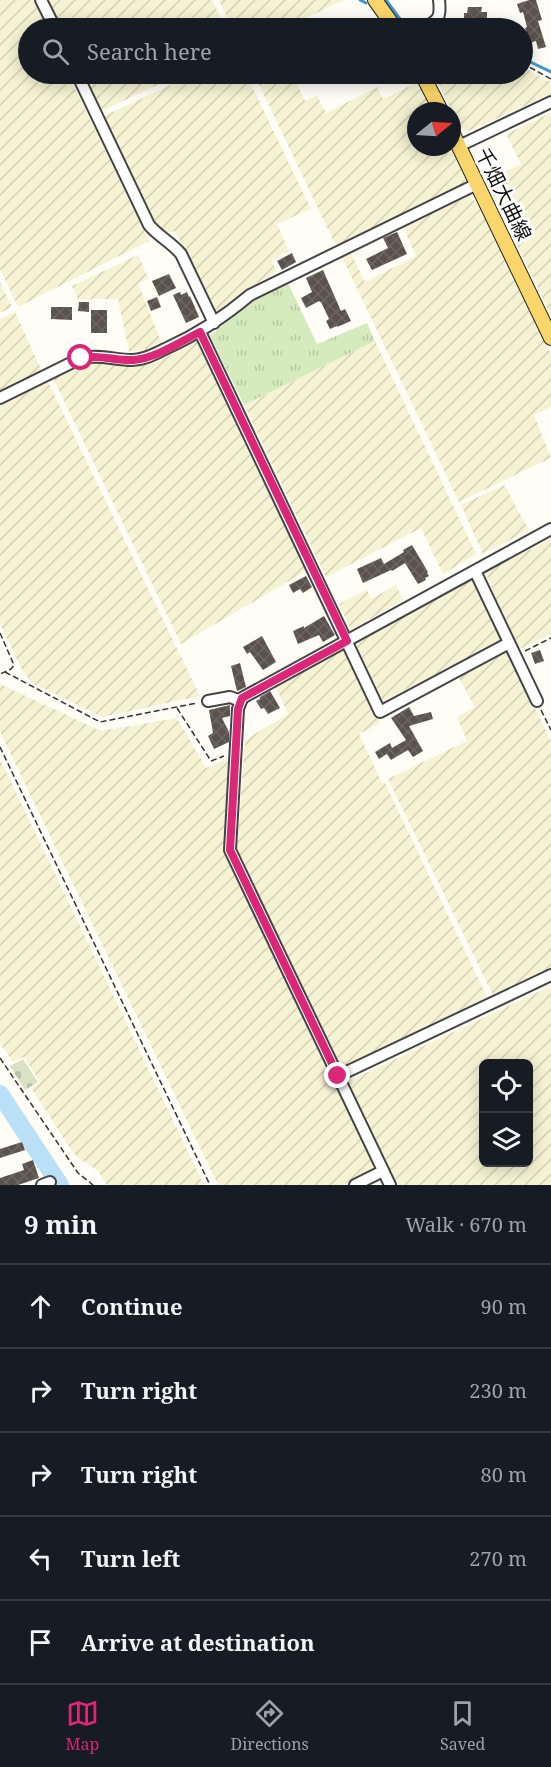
<!DOCTYPE html>
<html lang="en">
<head>
<meta charset="utf-8">
<style>
	body { margin:0; font-family:"Noto Serif","Noto Sans JP",serif; background:#20242c; color:#f1f3f6 }
	.controls { position:absolute; right:18px; bottom:18px; display:grid; overflow:hidden; border-radius:9px; box-shadow:0 3px 15px #0003 }
	.controls button { width:54px; height:54px; display:grid; place-items:center; padding:0; border:0; border-bottom:2px solid #363941; background:#171b24; color:#f1f3f6; font:30px sans-serif }
	.compass { position:absolute; left:407px; top:102px; width:54px; height:54px; border-radius:50%; background:#171b24; box-shadow:0 3px 15px #0003; rotate:72deg }
	.stop { position:absolute; width:18px; height:18px; margin:-14px; border:4px solid #db2777; border-radius:50%; background:#fff }
	.stop.end { background:#db2777; border-color:#fff; box-shadow:0 2px 6px #0008 }
	.list { margin:0; padding:0; list-style:none }
	h2 { display:flex; justify-content:space-between; align-items:center; height:78px; margin:0; padding:0 24px; font-size:26px }
	h2 small { font-size:20px; font-weight:400; color:#9ea1a6 }
	.list li { display:grid; grid-template-columns:39px 1fr auto; gap:18px; align-items:center; box-sizing:border-box; height:84px; padding:0 24px; border-top:2px solid #363941 }
	.list b { display:block; font-size:22px; white-space:nowrap }
	.list em { font-size:20px; font-style:normal; color:#9ea1a6 }
	.icon { flex:none; width:33px; height:33px; fill:none; stroke:currentColor; stroke-width:2; stroke-linecap:round; stroke-linejoin:round }
	.map { position:relative; flex:none; width:551px; height:1185px; overflow:hidden }
	.search { position:absolute; background:#171b24; box-shadow:0 3px 15px #0003; left:18px; right:18px; top:18px; height:66px; display:flex; align-items:center; gap:15px; box-sizing:border-box; padding:0 21px; border-radius:33px; color:#9ea1a6; font-size:22px }
	.sheet { height:498px; background:#171b24 }
	nav { display:flex; justify-content:space-around; align-items:center; box-sizing:border-box; height:84px; border-top:2px solid #363941; background:#171b24; font-size:16px; color:#9ea1a6 }
	nav a { display:grid; justify-items:center; gap:3px }
	nav .on { color:#db2777 }
	.map>svg:first-child { display:block }
	.farmland { fill:url(#farmland-furrows); fill-rule:evenodd }
	.grass { fill:url(#grass-tufts) }
	.cemetery { fill:url(#cemetery-stones) }
	.lines { fill:none; stroke-linecap:round; stroke-linejoin:round }
	.stream { stroke:#3f96cf; stroke-width:3 }
	.river { stroke:#b9e0f7; stroke-width:18 }
	.building { fill:url(#building-cross-hatch) }
	.minor-casing { stroke:#444; stroke-width:14 }
	.major-casing { stroke:#222; stroke-width:16 }
	.path { stroke:#333; stroke-width:1.5; stroke-dasharray:6 3; stroke-linecap:butt }
	.minor { stroke:#fff; stroke-width:10 }
	.major { stroke:#f9d66b; stroke-width:14 }
	.route { stroke:#db2777; stroke-width:8 }
	.labels { text-anchor:middle; dominant-baseline:central; stroke-width:6; stroke-linejoin:round; paint-order:stroke }
	.street-label { font-size:20px; fill:#111; stroke:#fff }
</style>
</head>
<body>
<div class="map">
<svg width="551" height="1185" viewBox="0 0 551 1185">
	<defs>
		<pattern id="farmland-furrows" width="10" height="10" patternUnits="userSpaceOnUse" patternTransform="scale(1.5)"><rect width="10" height="10" fill="#f6f3d4"/><path d="M-1 1l2-2M0 10L10 0M9 11l2-2" fill="none" stroke="#d2cfb5"/></pattern>
		<pattern id="grass-tufts" width="24" height="20" patternUnits="userSpaceOnUse" patternTransform="scale(1.5)"><rect width="24" height="20" fill="#d5ebbd"/><path d="M3 7l-1-3M5 7V3M7 7l1-3M15 17l-1-3M17 17v-4M19 17l1-3" fill="none" stroke="#b6c8a1"/></pattern>
		<pattern id="cemetery-stones" width="16" height="16" patternUnits="userSpaceOnUse" patternTransform="scale(1.5)"><rect width="16" height="16" fill="#d9e3c4"/><path d="M2 7V4a2 2 0 0 1 4 0v3zM10 15v-3a2 2 0 0 1 4 0v3z" fill="#b9c2a7"/></pattern>
		<pattern id="building-cross-hatch" width="8" height="8" patternUnits="userSpaceOnUse" patternTransform="scale(1.5)"><rect width="8" height="8" fill="#5a524d"/><path d="M0 0l8 8M0 8l8-8" fill="none" stroke="#6d6662"/></pattern>
	</defs>
	<rect width="100%" height="100%" fill="#fffdf5"/>
	<!-- farmland -->
	<g class="farmland">
		<path d="M 0,0 L 33,0 L 47,28 L 28,28 L 28,74 L 68,74 L 149,241 L 18,307 L 0,269 Z"/>
		<path d="M 47,0 L 212,0 L 226,28 L 60,28 Z"/>
		<path d="M 219,0 L 344,0 L 285,28 L 282,24 L 279,23 L 268,28 L 232,28 Z"/>
		<path d="M 523,67 L 551,82 L 551,94 L 469,131 L 459,126 L 434,74 L 522,74 Z"/>
		<path d="M 82,74 L 180,74 L 100,112 Z"/>
		<path d="M 194,74 L 246,74 L 311,209 L 277,224 L 289,251 L 272,260 L 276,272 L 247,289 L 216,316 L 175,231 L 167,233 L 159,227 L 151,215 L 104,116 Z"/>
		<path d="M 254,74 L 292,74 L 305,101 L 317,96 L 326,113 L 377,87 L 383,99 L 418,82 L 432,111 L 416,111 L 416,147 L 450,147 L 465,178 L 463,185 L 336,246 Z"/>
		<path d="M 551,113 L 551,315 L 486,181 L 521,164 L 506,134 Z"/>
		<path d="M 468,197 L 474,200 L 489,221 L 551,354 L 551,407 L 534,415 L 551,458 L 459,502 L 342,257 L 351,253 L 365,282 L 416,256 L 403,227 Z"/>
		<path d="M 138,255 L 149,279 L 138,283 L 162,344 L 146,350 L 129,352 L 118,299 L 78,299 L 72,286 Z"/>
		<path d="M 0,282 L 12,307 L 0,313 Z"/>
		<path d="M 15,312 L 42,371 L 0,392 L 0,319 Z"/>
		<path d="M 198,341 L 308,570 L 181,644 L 53,378 L 84,362 L 96,360 L 135,365 L 156,362 Z"/>
		<path d="M 375,341 L 476,554 L 443,574 L 421,528 L 326,577 L 244,405 Z"/>
		<path d="M 48,382 L 200,696 L 102,717 L 32,683 L 22,670 L 0,623 L 0,406 Z"/>
		<path d="M 504,485 L 529,530 L 483,554 L 461,505 Z"/>
		<path d="M 551,539 L 551,634 L 522,648 L 516,647 L 485,572 Z"/>
		<path d="M 473,578 L 502,640 L 383,701 L 356,644 Z"/>
		<path d="M 396,585 L 403,600 L 351,630 L 339,604 L 367,590 L 371,599 Z"/>
		<path d="M 344,648 L 380,723 L 359,734 L 382,783 L 385,783 L 487,997 L 342,1068 L 237,850 L 245,740 L 288,714 L 276,687 Z"/>
		<path d="M 508,651 L 551,741 L 551,968 L 493,995 L 388,779 L 467,741 L 457,717 L 475,707 L 458,677 Z"/>
		<path d="M 0,684 L 101,731 L 177,718 L 206,768 L 228,758 L 224,854 L 375,1169 L 343,1185 L 218,1185 L 0,732 Z"/>
		<path d="M 0,759 L 204,1185 L 107,1185 L 98,1171 L 76,1156 L 68,1145 L 31,1088 L 40,1082 L 24,1057 L 13,1062 L 0,1043 Z"/>
		<path d="M 551,986 L 551,1185 L 397,1185 L 347,1082 ZM 484,1064 L 528,1064 L 528,1162 L 484,1162 Z"/>
	</g>
	<!-- grass -->
	<path class="grass" d="M 288,283 L 317,344 L 367,323 L 375,341 L 244,405 L 210,336 L 250,301 Z"/>
	<!-- cemetery -->
	<path class="cemetery" d="M 23,1059 L 38,1082 L 25,1090 L 10,1066 Z"/>
	<g class="lines">
		<!-- stream -->
		<g class="stream">
			<path d="M 360,0 L 366,3"/>
			<path d="M 386,0 L 406,27 L 411,28"/>
			<path d="M 522,58 L 551,72"/>
		</g>
		<!-- river -->
		<path class="river" d="M 0,1094 L 60,1185"/>
	</g>
	<!-- building -->
	<g class="building">
		<path d="M 529,0 L 536,0 L 542,20 L 538,21 L 546,47 L 538,49 L 536,41 L 530,43 L 525,28 L 527,27 L 523,12 L 520,13 L 517,4 Z"/>
		<path d="M 468,7 L 482,7 L 481,12 L 487,12 L 487,20 L 479,20 L 478,28 L 456,28 L 456,26 L 442,26 L 446,18 L 464,19 L 464,13 L 467,13 Z"/>
		<path d="M 397,232 L 407,254 L 372,270 L 366,259 L 388,248 L 383,238 Z"/>
		<path d="M 292,253 L 296,262 L 282,270 L 277,261 Z"/>
		<path d="M 323,270 L 341,311 L 345,309 L 351,321 L 337,327 L 337,326 L 330,329 L 326,321 L 329,319 L 321,302 L 320,302 L 319,301 L 306,308 L 301,298 L 312,292 L 306,278 Z"/>
		<path d="M 169,274 L 176,288 L 159,296 L 152,281 Z"/>
		<path d="M 180,292 L 181,295 L 187,292 L 189,297 L 190,296 L 199,317 L 186,323 L 173,295 Z"/>
		<path d="M 157,297 L 161,307 L 151,311 L 147,301 Z"/>
		<path d="M 79,302 L 89,302 L 89,312 L 78,311 Z"/>
		<path d="M 51,307 L 72,307 L 72,320 L 51,319 Z"/>
		<rect x="91" y="310" width="16" height="23"/>
		<path d="M 412,545 L 428,572 L 427,573 L 429,576 L 425,578 L 426,580 L 418,584 L 405,563 L 392,571 L 391,570 L 363,583 L 357,569 L 381,558 L 384,564 L 404,552 L 403,550 Z"/>
		<path d="M 306,576 L 312,587 L 303,593 L 300,589 L 293,593 L 289,585 Z"/>
		<path d="M 324,616 L 335,635 L 323,642 L 319,635 L 298,644 L 293,631 L 304,626 L 304,628 Z"/>
		<path d="M 262,636 L 276,662 L 263,670 L 250,652 L 247,654 L 243,647 Z"/>
		<path d="M 540,650 L 544,661 L 535,664 L 531,653 Z"/>
		<path d="M 240,663 L 246,687 L 237,691 L 231,666 Z"/>
		<path d="M 270,691 L 280,708 L 268,714 L 264,708 L 261,709 L 256,701 L 260,699 L 260,697 Z"/>
		<path d="M 230,705 L 230,716 L 222,718 L 229,732 L 229,742 L 214,749 L 208,736 L 213,733 L 209,710 Z"/>
		<path d="M 409,707 L 414,716 L 431,712 L 433,719 L 409,726 L 423,751 L 413,757 L 408,750 L 391,760 L 387,754 L 379,759 L 375,752 L 390,743 L 392,748 L 406,740 L 391,718 Z"/>
		<path d="M 22,1142 L 25,1150 L 0,1158 L 0,1149 Z"/>
		<path d="M 33,1160 L 39,1178 L 18,1185 L 0,1185 L 0,1178 L 24,1170 L 22,1164 Z"/>
	</g>
	<g class="lines">
		<!-- minor casing -->
		<g class="minor-casing">
			<g id="minor">
				<path d="M 41,0 L 55,28"/>
				<path d="M 424,28 C 439,20 441,17 439,0"/>
				<path d="M 77,74 L 149,225 C 158,236 171,242 181,254 L 214,323"/>
				<path d="M 344,76 L 350,74"/>
				<path d="M 459,146 L 551,102"/>
				<path d="M 200,332 L 380,712 L 509,643"/>
				<path d="M 0,398 L 81,358 C 99,354 115,360 132,360 C 145,360 156,353 167,348 C 198,334 224,317 250,295 L 477,184"/>
				<path d="M 475,571 L 537,701"/>
				<path d="M 208,701 L 230,697 L 241,701"/>
				<path d="M 338,1076 L 551,975"/>
				<path d="M 42,1185 L 50,1182"/>
				<path d="M 355,1185 L 383,1171"/>
				<path d="M 390,1185 L 230,850 L 238,709 L 242,698 L 551,529"/>
			</g>
		</g>
		<!-- major casing -->
		<g class="major-casing">
			<g id="major">
				<path d="M 375,0 L 395,28"/>
				<path d="M 422,74 L 441,111"/>
				<path d="M 452,132 L 551,338"/>
			</g>
		</g>
		<!-- path -->
		<g class="path">
			<path d="M 522,63 L 551,79"/>
			<path d="M 0,633 L 14,665 L 11,669 L 0,674"/>
			<path d="M 525,651 L 551,638"/>
			<path d="M 5,672 L 100,722 L 197,703"/>
			<path d="M 177,708 L 211,761 L 224,756"/>
			<path d="M 541,710 L 551,730"/>
			<path d="M 0,747 L 210,1185"/>
			<path d="M 0,1058 L 78,1173 L 93,1185"/>
		</g>
		<!-- minor -->
		<use href="#minor" class="minor"/>
		<!-- major -->
		<use href="#major" class="major"/>
	</g>
	<g class="lines">
		<!-- route -->
		<path class="route" d="M 81,358 C 99,354 116,361 134,360 C 156,358 180,342 200,332 L 347,641 L 242,698 L 238,709 L 230,850 L 338,1076"/>
	</g>
	<g class="labels">
		<!-- street labels -->
		<g class="street-label">
			<text transform="translate(504 194) rotate(64)">千畑大曲線</text>
		</g>
	</g>
</svg>
<div class="controls">
<button><svg class="icon" aria-label="locate" viewBox="0 0 24 24"><circle cx="12" cy="12" r="6"/><path d="M12 2v4M12 18v4M2 12h4M18 12h4"/></svg></button>
<button><svg class="icon" aria-label="layers" viewBox="0 0 24 24"><path d="M12 4l9 5-9 5-9-5zM3 14l9 5 9-5"/></svg></button>
</div>
<svg class="compass" viewBox="-18 -18 36 36"><path d="M0-13l5 13h-10z" fill="#e53935"/><path d="M0 13l5-13h-10z" fill="#9ea1a6"/></svg>
<div class="stop" style="left:81px;top:358px"></div>
<div class="stop end" style="left:338px;top:1076px"></div>
<div class="search"><svg class="icon" aria-label="search" viewBox="0 0 24 24"><circle cx="10" cy="10" r="6"/><path d="M15 15l6 6"/></svg>Search here</div>
</div>
<section class="sheet">
<h2>9 min<small>Walk · 670 m</small></h2>
<ul class="list">
<li><svg class="icon" aria-label="ahead" viewBox="0 0 24 24"><path d="M12 20V5M6 11l6-6 6 6"/></svg><div><b>Continue</b></div><em>90 m</em></li>
<li><svg class="icon" aria-label="right" viewBox="0 0 24 24"><path d="M7 20v-9h11M14 6l5 5-5 5"/></svg><div><b>Turn right</b></div><em>230 m</em></li>
<li><svg class="icon" aria-label="right" viewBox="0 0 24 24"><path d="M7 20v-9h11M14 6l5 5-5 5"/></svg><div><b>Turn right</b></div><em>80 m</em></li>
<li><svg class="icon" aria-label="left" viewBox="0 0 24 24"><path d="M17 20v-9H6M10 6l-5 5 5 5"/></svg><div><b>Turn left</b></div><em>270 m</em></li>
<li><svg class="icon" aria-label="arrive" viewBox="0 0 24 24"><path d="M6 21V4h12l-3 4 3 4H6"/></svg><div><b>Arrive at destination</b></div></li>
</ul>
</section>
<nav>
<a class="on"><svg class="icon" aria-label="map" viewBox="0 0 24 24"><path d="M3 6l6-2 6 2 6-2v14l-6 2-6-2-6 2zM9 4v14M15 6v14"/></svg>Map</a>
<a><svg class="icon" aria-label="directions" viewBox="0 0 24 24"><path d="M12 3l9 9-9 9-9-9zM9 14v-3h6M13 9l2 2-2 2"/></svg>Directions</a>
<a><svg class="icon" aria-label="saved" viewBox="0 0 24 24"><path d="M7 4h10v16l-5-4-5 4z"/></svg>Saved</a>
</nav>
</body>
</html>
